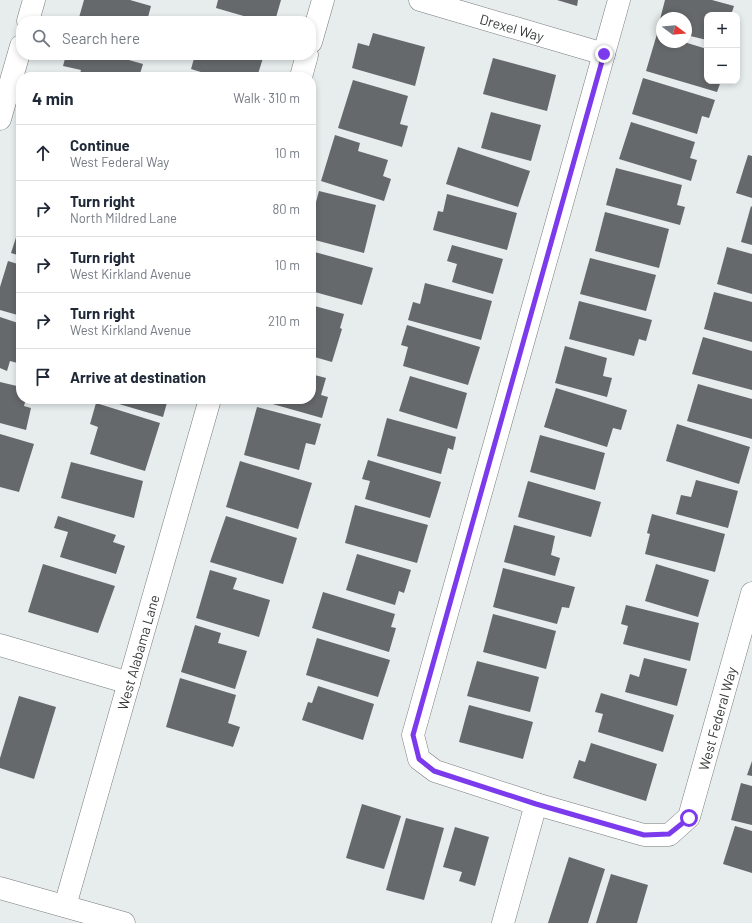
<!DOCTYPE html>
<html lang="en">
<head>
<meta charset="utf-8">
<style>
	body { margin:0; font-family:Barlow,sans-serif; background:#f2f2f3; color:#1f2937 }
	.controls { position:absolute; right:12px; top:12px; display:grid; overflow:hidden; border-radius:8px; box-shadow:0 2px 6px #0003 }
	.controls button { width:36px; height:36px; display:grid; place-items:center; padding:0; border:0; border-bottom:1px solid #e0e1e3; background:#fff; color:#1f2937; font:20px sans-serif }
	.compass { position:absolute; left:656px; top:12px; width:36px; height:36px; border-radius:50%; background:#fff; box-shadow:0 2px 6px #0003; rotate:106deg }
	.stop { position:absolute; width:12px; height:12px; margin:-9px; border:3px solid #7c3aed; border-radius:50%; background:#fff }
	.stop.end { background:#7c3aed; border-color:#fff; box-shadow:0 1px 4px #0008 }
	.list { margin:0; padding:0; list-style:none }
	h2 { display:flex; justify-content:space-between; align-items:center; height:52px; margin:0; padding:0 16px; font-size:17px }
	h2 small { font-size:13px; font-weight:400; color:#747a83 }
	.list li { display:grid; grid-template-columns:26px 1fr auto; gap:12px; align-items:center; box-sizing:border-box; height:56px; padding:0 16px; border-top:1px solid #e0e1e3 }
	.list b { display:block; font-size:15px; white-space:nowrap }
	.list p { margin:0; font-size:13px; white-space:nowrap; color:#747a83 }
	.list em { font-size:13px; font-style:normal; color:#747a83 }
	.icon { flex:none; width:22px; height:22px; fill:none; stroke:currentColor; stroke-width:2; stroke-linecap:round; stroke-linejoin:round }
	.map { position:relative; flex:none; width:752px; height:923px; overflow:hidden }
	.search { position:absolute; background:#fff; box-shadow:0 2px 6px #0003; left:16px; top:16px; width:300px; height:44px; display:flex; align-items:center; gap:10px; box-sizing:border-box; padding:0 14px; border-radius:16px; color:#747a83; font-size:15px }
	.panel { position:absolute; background:#fff; box-shadow:0 2px 6px #0003; left:16px; top:72px; width:300px; height:332px; border-radius:16px }
	.map>svg:first-child { display:block }
	.building { fill:#66696b }
	.lines { fill:none; stroke-linecap:round; stroke-linejoin:round }
	.minor-casing { stroke:#777b7c; stroke-width:23 }
	.minor { stroke:#fff; stroke-width:22 }
	.route { stroke:#7c3aed; stroke-width:5 }
	.labels { text-anchor:middle; dominant-baseline:central; stroke-width:4; stroke-linejoin:round; paint-order:stroke }
	.street-label { font-size:14px; fill:#393b3b; stroke:#e7eced }
</style>
</head>
<body>
<div class="map">
<svg width="752" height="923" viewBox="0 0 752 923">
	<rect width="100%" height="100%" fill="#e7eced"/>
	<!-- building -->
	<g class="building">
		<path d="M 84,0 L 130,0 L 151,6 L 147,21 L 78,21 Z"/>
		<path d="M 218,0 L 281,0 L 275,21 L 245,21 L 247,17 L 216,8 Z"/>
		<path d="M 557,0 L 578,0 L 577,6 Z"/>
		<path d="M 665,0 L 712,0 L 734,6 L 731,15 L 707,15 L 707,40 L 686,35 L 686,18 L 662,18 L 662,28 L 658,27 Z"/>
		<path d="M 373,33 L 425,47 L 415,86 L 352,68 L 358,43 L 369,46 Z"/>
		<path d="M 657,34 L 662,35 L 662,42 L 684,42 L 707,49 L 707,81 L 721,81 L 717,92 L 646,71 Z"/>
		<path d="M 66,55 L 111,55 L 143,64 L 139,77 L 79,77 L 81,70 L 63,66 Z"/>
		<path d="M 195,55 L 264,55 L 257,77 L 217,77 L 191,69 Z"/>
		<path d="M 493,58 L 556,75 L 547,111 L 483,94 Z"/>
		<path d="M 643,78 L 715,100 L 709,118 L 702,116 L 697,134 L 632,114 Z"/>
		<path d="M 353,80 L 408,96 L 400,124 L 408,126 L 402,147 L 338,128 Z"/>
		<path d="M 491,112 L 541,125 L 531,161 L 481,148 Z"/>
		<path d="M 631,122 L 695,142 L 690,158 L 697,160 L 691,181 L 619,159 Z"/>
		<path d="M 335,135 L 360,143 L 358,151 L 388,160 L 383,176 L 391,179 L 384,201 L 321,181 Z"/>
		<path d="M 458,147 L 530,171 L 518,207 L 446,184 Z"/>
		<path d="M 748,155 L 752,156 L 752,198 L 736,193 Z"/>
		<path d="M 616,168 L 682,185 L 677,205 L 685,207 L 680,225 L 606,205 Z"/>
		<path d="M 319,191 L 376,205 L 364,253 L 311,239 L 311,220 Z"/>
		<path d="M 447,194 L 517,213 L 507,250 L 433,230 L 438,211 L 443,212 Z"/>
		<path d="M 751,206 L 752,207 L 752,245 L 741,242 Z"/>
		<path d="M 605,212 L 669,229 L 659,268 L 595,251 Z"/>
		<path d="M 21,222 L 21,256 L 11,253 Z"/>
		<path d="M 452,245 L 503,259 L 493,294 L 452,282 L 457,264 L 447,261 Z"/>
		<path d="M 727,247 L 752,254 L 752,294 L 717,284 Z"/>
		<path d="M 311,251 L 373,268 L 362,305 L 311,291 Z"/>
		<path d="M 590,258 L 656,275 L 646,311 L 580,294 Z"/>
		<path d="M 8,261 L 21,265 L 21,316 L 0,310 L 0,287 Z"/>
		<path d="M 425,283 L 492,301 L 481,340 L 408,320 L 413,302 L 420,304 Z"/>
		<path d="M 714,292 L 752,302 L 752,342 L 704,329 Z"/>
		<path d="M 579,301 L 652,320 L 646,341 L 639,339 L 634,356 L 569,339 Z"/>
		<path d="M 311,305 L 344,314 L 340,328 L 342,329 L 332,362 L 311,356 Z"/>
		<path d="M 0,317 L 21,324 L 21,364 L 10,361 L 7,371 L 0,368 Z"/>
		<path d="M 407,325 L 480,347 L 468,385 L 403,366 L 408,347 L 401,345 Z"/>
		<path d="M 703,337 L 752,351 L 752,390 L 692,374 Z"/>
		<path d="M 565,346 L 607,358 L 603,376 L 612,378 L 607,397 L 555,383 Z"/>
		<path d="M 311,374 L 326,378 L 321,395 L 328,397 L 322,418 L 255,399 L 311,399 Z"/>
		<path d="M 410,376 L 467,393 L 457,429 L 399,411 Z"/>
		<path d="M 0,382 L 21,387 L 21,399 L 26,399 L 24,406 L 31,408 L 26,430 L 0,423 Z"/>
		<path d="M 698,384 L 752,399 L 752,439 L 687,421 Z"/>
		<path d="M 556,388 L 627,410 L 621,430 L 613,428 L 607,447 L 544,427 Z"/>
		<path d="M 102,399 L 168,399 L 163,417 Z"/>
		<path d="M 96,403 L 160,423 L 145,471 L 90,454 L 98,427 L 90,424 Z"/>
		<path d="M 257,407 L 321,424 L 315,445 L 306,443 L 299,470 L 244,455 Z"/>
		<path d="M 387,418 L 456,437 L 453,450 L 448,448 L 441,474 L 377,456 Z"/>
		<path d="M 677,424 L 750,447 L 739,484 L 666,461 Z"/>
		<path d="M 0,434 L 34,444 L 19,492 L 0,487 Z"/>
		<path d="M 540,435 L 605,453 L 595,490 L 530,472 Z"/>
		<path d="M 368,460 L 441,482 L 430,518 L 365,499 L 370,481 L 362,479 Z"/>
		<path d="M 240,461 L 312,483 L 298,529 L 226,507 Z"/>
		<path d="M 71,462 L 143,481 L 134,518 L 61,498 Z"/>
		<path d="M 696,480 L 738,491 L 728,528 L 676,514 L 681,495 L 691,497 Z"/>
		<path d="M 528,481 L 601,502 L 591,537 L 518,517 Z"/>
		<path d="M 355,505 L 428,525 L 417,563 L 345,543 Z"/>
		<path d="M 652,514 L 725,534 L 715,572 L 645,554 L 650,534 L 647,533 Z"/>
		<path d="M 58,516 L 116,535 L 113,542 L 125,546 L 116,574 L 60,557 L 68,532 L 54,528 Z"/>
		<path d="M 226,516 L 297,538 L 283,584 L 210,562 Z"/>
		<path d="M 514,525 L 555,536 L 551,555 L 560,558 L 555,576 L 504,562 Z"/>
		<path d="M 357,554 L 411,570 L 404,593 L 399,591 L 395,605 L 346,590 Z"/>
		<path d="M 43,564 L 115,586 L 98,633 L 28,612 Z"/>
		<path d="M 656,564 L 709,580 L 698,617 L 645,601 Z"/>
		<path d="M 503,568 L 575,587 L 569,608 L 562,607 L 557,624 L 493,607 Z"/>
		<path d="M 210,570 L 237,578 L 233,589 L 270,600 L 259,637 L 196,618 Z"/>
		<path d="M 323,592 L 395,614 L 391,627 L 396,628 L 389,652 L 312,628 Z"/>
		<path d="M 626,605 L 699,623 L 690,661 L 623,644 L 628,626 L 621,624 Z"/>
		<path d="M 493,614 L 556,631 L 546,669 L 483,652 Z"/>
		<path d="M 195,625 L 221,633 L 218,643 L 247,651 L 235,689 L 181,672 Z"/>
		<path d="M 317,638 L 390,660 L 378,697 L 306,675 Z"/>
		<path d="M 644,658 L 687,669 L 677,706 L 625,692 L 630,674 L 639,677 Z"/>
		<path d="M 477,661 L 539,677 L 530,712 L 467,696 Z"/>
		<path d="M 180,678 L 236,695 L 228,723 L 240,727 L 233,747 L 166,727 Z"/>
		<path d="M 318,686 L 374,704 L 363,740 L 302,720 L 308,702 L 312,703 Z"/>
		<path d="M 601,693 L 674,715 L 663,752 L 598,732 L 603,714 L 595,712 Z"/>
		<path d="M 19,696 L 56,707 L 34,779 L 0,768 L 0,758 Z"/>
		<path d="M 469,705 L 533,722 L 523,759 L 459,742 Z"/>
		<path d="M 591,743 L 657,764 L 646,801 L 573,778 L 579,760 L 585,762 Z"/>
		<path d="M 752,761 L 752,776 L 747,775 Z"/>
		<path d="M 741,783 L 752,786 L 752,825 L 731,820 Z"/>
		<path d="M 362,804 L 401,816 L 384,869 L 346,858 Z"/>
		<path d="M 406,818 L 444,828 L 424,900 L 386,890 Z"/>
		<path d="M 735,826 L 752,831 L 752,873 L 723,864 Z"/>
		<path d="M 455,827 L 489,837 L 475,886 L 459,881 L 462,872 L 443,867 Z"/>
		<path d="M 569,857 L 605,869 L 588,923 L 548,923 Z"/>
		<path d="M 611,874 L 648,885 L 637,923 L 596,923 Z"/>
	</g>
	<g class="lines">
		<!-- minor casing -->
		<g class="minor-casing">
			<g id="minor">
				<path id="s1" d="M 420,0 L 604,54"/>
				<path id="s2" d="M 619,0 L 413,735 L 419,759 L 435,771 L 536,804 L 644,835 L 669,835 L 689,817 L 752,593"/>
				<path d="M 28,21 L 34,0"/>
				<path d="M 311,42 L 323,0"/>
				<path d="M 301,77 L 307,55"/>
				<path d="M 0,119 L 21,46"/>
				<path d="M 0,645 L 129,683"/>
				<path d="M 0,888 L 124,923"/>
				<path id="s3" d="M 65,906 L 210,399"/>
				<path d="M 503,923 L 536,804"/>
			</g>
		</g>
		<!-- minor -->
		<use href="#minor" class="minor"/>
	</g>
	<g class="lines">
		<!-- route -->
		<path class="route" d="M 604,54 L 413,735 L 419,759 L 434,771 L 536,804 L 644,835 L 669,834 L 689,818"/>
	</g>
	<g class="labels">
		<!-- street labels -->
		<g class="street-label">
			<text stroke="none"><textPath href="#s1" startOffset="96">Drexel Way</textPath></text>
			<text stroke="none"><textPath href="#s3" startOffset="264">West Alabama Lane</textPath></text>
			<text stroke="none"><textPath href="#s2" startOffset="1181">West Federal Way</textPath></text>
		</g>
	</g>
</svg>
<div class="controls">
<button>+</button>
<button>−</button>
</div>
<svg class="compass" viewBox="-18 -18 36 36"><path d="M0-13l5 13h-10z" fill="#e53935"/><path d="M0 13l5-13h-10z" fill="#747a83"/></svg>
<div class="stop" style="left:689px;top:818px"></div>
<div class="stop end" style="left:604px;top:54px"></div>
<div class="search"><svg class="icon" aria-label="search" viewBox="0 0 24 24"><circle cx="10" cy="10" r="6"/><path d="M15 15l6 6"/></svg>Search here</div>
<section class="panel">
<h2>4 min<small>Walk · 310 m</small></h2>
<ul class="list">
<li><svg class="icon" aria-label="ahead" viewBox="0 0 24 24"><path d="M12 20V5M6 11l6-6 6 6"/></svg><div><b>Continue</b><p>West Federal Way</p></div><em>10 m</em></li>
<li><svg class="icon" aria-label="right" viewBox="0 0 24 24"><path d="M7 20v-9h11M14 6l5 5-5 5"/></svg><div><b>Turn right</b><p>North Mildred Lane</p></div><em>80 m</em></li>
<li><svg class="icon" aria-label="right" viewBox="0 0 24 24"><path d="M7 20v-9h11M14 6l5 5-5 5"/></svg><div><b>Turn right</b><p>West Kirkland Avenue</p></div><em>10 m</em></li>
<li><svg class="icon" aria-label="right" viewBox="0 0 24 24"><path d="M7 20v-9h11M14 6l5 5-5 5"/></svg><div><b>Turn right</b><p>West Kirkland Avenue</p></div><em>210 m</em></li>
<li><svg class="icon" aria-label="arrive" viewBox="0 0 24 24"><path d="M6 21V4h12l-3 4 3 4H6"/></svg><div><b>Arrive at destination</b></div></li>
</ul>
</section>
</div>
</body>
</html>
